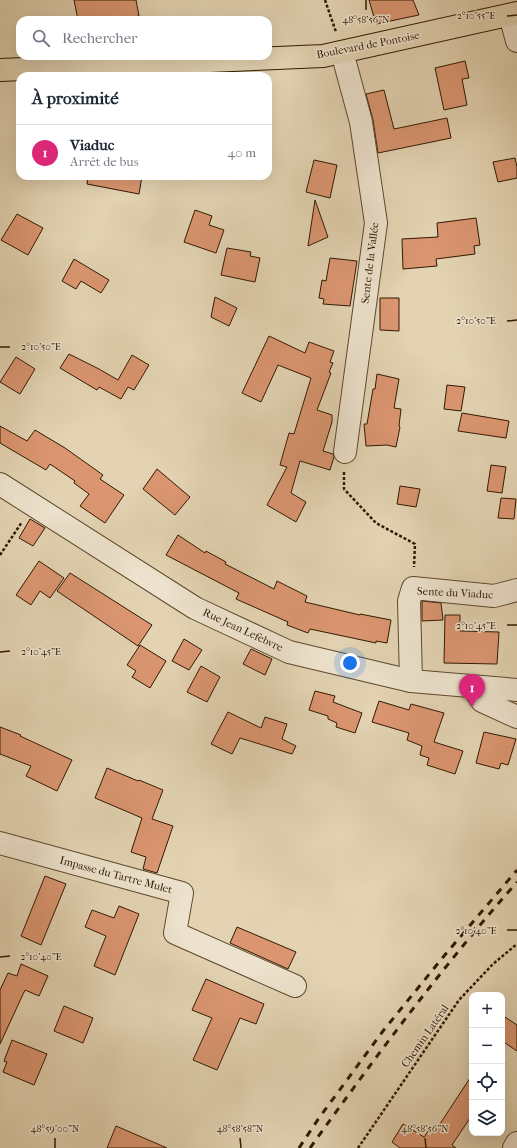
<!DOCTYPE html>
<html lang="fr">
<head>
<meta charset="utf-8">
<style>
	body { margin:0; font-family:"IM FELL French Canon",serif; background:#f6f6f7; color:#1f2937 }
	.controls { position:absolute; right:12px; bottom:12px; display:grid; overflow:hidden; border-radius:8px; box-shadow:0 4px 16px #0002 }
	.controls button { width:36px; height:36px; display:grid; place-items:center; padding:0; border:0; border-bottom:1px solid #e0e1e3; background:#fff; color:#1f2937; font:20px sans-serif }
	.you { position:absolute; left:350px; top:663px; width:14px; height:14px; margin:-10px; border:3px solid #fff; border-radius:50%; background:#1a73e8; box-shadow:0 0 0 6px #1a73e833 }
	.badge { display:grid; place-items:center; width:26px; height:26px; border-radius:50%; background:#db2777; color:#fff; font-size:13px; font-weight:700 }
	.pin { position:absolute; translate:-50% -33px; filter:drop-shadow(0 1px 2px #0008) }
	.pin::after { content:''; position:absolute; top:21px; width:14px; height:12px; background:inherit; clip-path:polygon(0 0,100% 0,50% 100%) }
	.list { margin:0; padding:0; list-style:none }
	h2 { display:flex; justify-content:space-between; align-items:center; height:52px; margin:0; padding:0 16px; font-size:17px }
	h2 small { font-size:13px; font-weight:400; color:#747a83 }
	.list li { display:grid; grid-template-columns:26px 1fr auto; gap:12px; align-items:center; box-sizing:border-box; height:56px; padding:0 16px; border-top:1px solid #e0e1e3 }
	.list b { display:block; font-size:15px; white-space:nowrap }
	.list p { margin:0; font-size:13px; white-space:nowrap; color:#747a83 }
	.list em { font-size:13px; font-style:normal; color:#747a83 }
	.icon { flex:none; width:22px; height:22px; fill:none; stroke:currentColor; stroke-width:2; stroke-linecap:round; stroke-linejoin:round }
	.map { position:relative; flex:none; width:517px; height:1148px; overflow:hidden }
	.search { position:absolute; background:#fff; box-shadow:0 4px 16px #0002; left:16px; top:16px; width:256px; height:44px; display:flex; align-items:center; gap:10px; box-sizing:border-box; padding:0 14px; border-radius:12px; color:#747a83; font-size:15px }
	.panel { position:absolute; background:#fff; box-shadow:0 4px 16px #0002; left:16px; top:72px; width:256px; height:108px; border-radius:12px }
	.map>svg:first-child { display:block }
	.building { fill:#db9671; stroke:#301900 }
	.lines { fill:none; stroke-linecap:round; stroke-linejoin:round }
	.minor-casing { stroke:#5d482c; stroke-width:24 }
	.major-casing { stroke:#301900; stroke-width:24 }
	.path { stroke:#301900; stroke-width:2.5; stroke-dasharray:3 2; stroke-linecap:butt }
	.minor { stroke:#ede2cd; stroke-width:22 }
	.major { stroke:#e3d3b2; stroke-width:22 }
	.rail { stroke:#301900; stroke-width:3; stroke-dasharray:7 7; stroke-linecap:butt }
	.ticks { fill:none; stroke:#301900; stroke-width:1.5 }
	.labels { text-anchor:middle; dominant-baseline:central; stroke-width:3; stroke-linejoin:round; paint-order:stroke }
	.street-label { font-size:11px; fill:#301900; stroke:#ede2cd }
	.ticks-label { font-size:10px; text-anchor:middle; fill:#301900; stroke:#ede2cd; stroke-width:3; stroke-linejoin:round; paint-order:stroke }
</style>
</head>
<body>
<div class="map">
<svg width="517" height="1148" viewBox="0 0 517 1148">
	<rect width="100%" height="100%" fill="#e3d3b2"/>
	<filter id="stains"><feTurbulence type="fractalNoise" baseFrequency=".005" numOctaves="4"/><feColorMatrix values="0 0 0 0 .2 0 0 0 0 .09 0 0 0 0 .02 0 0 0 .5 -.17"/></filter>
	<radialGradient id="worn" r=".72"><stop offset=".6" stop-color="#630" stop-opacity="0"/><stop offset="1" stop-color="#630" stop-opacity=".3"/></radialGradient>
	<!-- building -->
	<g class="building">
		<path d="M 74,0 L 136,0 L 139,16 L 116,20 L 78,20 Z"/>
		<path d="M 369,0 L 413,0 L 419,15 L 376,24 Z"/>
		<path d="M 465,61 L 469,78 L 462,79 L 467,105 L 444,110 L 435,68 Z"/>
		<path d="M 384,90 L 394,129 L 447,118 L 451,138 L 378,153 L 373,120 L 366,94 Z"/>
		<path d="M 515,158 L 517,167 L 517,178 L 498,182 L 493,162 Z"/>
		<path d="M 314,160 L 337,165 L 330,198 L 306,192 Z"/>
		<path d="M 88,176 L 142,176 L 139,194 L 87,184 Z"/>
		<path d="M 315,200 L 328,237 L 308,246 Z"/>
		<path d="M 195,210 L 212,216 L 209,225 L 224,230 L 216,253 L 184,242 Z"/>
		<path d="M 17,214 L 43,228 L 28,255 L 1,240 Z"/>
		<path d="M 476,218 L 480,245 L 474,246 L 475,254 L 436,259 L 437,266 L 403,269 L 402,239 L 438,237 L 437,223 Z"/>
		<path d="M 227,248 L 251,252 L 250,256 L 260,258 L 255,282 L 221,275 Z"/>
		<path d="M 330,258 L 357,261 L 350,306 L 323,304 L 324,299 L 319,298 L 322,280 L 326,281 Z"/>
		<path d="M 74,259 L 109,280 L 101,293 L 81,281 L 76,289 L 62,281 Z"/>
		<path d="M 215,297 L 237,308 L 229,326 L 211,317 Z"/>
		<path d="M 380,298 L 399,298 L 399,331 L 380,330 Z"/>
		<path d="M 269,336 L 305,353 L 309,342 L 334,351 L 330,362 L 333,363 L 329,372 L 331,373 L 317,410 L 332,415 L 332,422 L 323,451 L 333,454 L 334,457 L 330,470 L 300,461 L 291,493 L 306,502 L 296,522 L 267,505 L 287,467 L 280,465 L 289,433 L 294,434 L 311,378 L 278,365 L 261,402 L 242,393 Z"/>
		<path d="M 69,354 L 99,369 L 118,380 L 132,355 L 149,365 L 134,390 L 128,387 L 121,399 L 99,387 L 97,390 L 60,368 Z"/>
		<path d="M 16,357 L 35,369 L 20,394 L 0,382 Z"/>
		<path d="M 377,374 L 399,379 L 394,408 L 401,409 L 399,426 L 400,427 L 396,447 L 387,445 L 366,446 L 364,424 L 367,424 L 373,389 L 375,389 Z"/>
		<path d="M 447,385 L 465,387 L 461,411 L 444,409 Z"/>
		<path d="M 462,413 L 509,421 L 506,438 L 458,431 Z"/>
		<path d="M 0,426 L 27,441 L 35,430 L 65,448 L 103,475 L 100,479 L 124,495 L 105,523 L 80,506 L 89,494 L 74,483 L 75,481 L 50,464 L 46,470 L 0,443 Z"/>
		<path d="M 491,465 L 506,467 L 502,493 L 487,491 Z"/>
		<path d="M 157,469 L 190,497 L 175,515 L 143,489 Z"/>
		<path d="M 400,486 L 420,489 L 416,507 L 397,504 Z"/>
		<path d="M 501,498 L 516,499 L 514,519 L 498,518 Z"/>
		<path d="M 30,519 L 45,528 L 33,546 L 19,538 Z"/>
		<path d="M 178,535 L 205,553 L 206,551 L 226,562 L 225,564 L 274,589 L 277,581 L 307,596 L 305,602 L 360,615 L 360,614 L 391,620 L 387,643 L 376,641 L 376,643 L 310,629 L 308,633 L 287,625 L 288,622 L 236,599 L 239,593 L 166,555 Z"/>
		<path d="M 39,561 L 64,578 L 50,598 L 40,591 L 31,605 L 16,595 Z"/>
		<path d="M 70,573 L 152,625 L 138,646 L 57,591 Z"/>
		<path d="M 422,601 L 441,603 L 443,620 L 422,621 Z"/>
		<path d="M 445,615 L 460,615 L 460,631 L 499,632 L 497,664 L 444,663 Z"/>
		<path d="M 184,639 L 202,650 L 189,670 L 172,661 Z"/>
		<path d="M 140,645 L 166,661 L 150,688 L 132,677 L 136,671 L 127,665 Z"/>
		<path d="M 251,649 L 272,659 L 265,675 L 243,664 Z"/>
		<path d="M 201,666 L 220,677 L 207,702 L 187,692 Z"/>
		<path d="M 315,691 L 335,696 L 333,702 L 362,713 L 355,733 L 336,727 L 337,723 L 328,719 L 328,716 L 309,710 Z"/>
		<path d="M 379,701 L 409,710 L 411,704 L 444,713 L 434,742 L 463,751 L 455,774 L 427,765 L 429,758 L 420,755 L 422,746 L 407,740 L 409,733 L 372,722 Z"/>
		<path d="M 228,712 L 261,728 L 265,717 L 287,724 L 282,739 L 296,746 L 292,754 L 240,738 L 232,754 L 211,744 Z"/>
		<path d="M 0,727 L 21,735 L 20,736 L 72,760 L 57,791 L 26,776 L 31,766 L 0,754 Z"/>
		<path d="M 484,732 L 516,739 L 508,765 L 501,763 L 499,769 L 476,763 Z"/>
		<path d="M 107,768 L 138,781 L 139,780 L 163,790 L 152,819 L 173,826 L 157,873 L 143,869 L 146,857 L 131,852 L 142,818 L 95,798 Z"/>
		<path d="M 45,876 L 66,884 L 41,945 L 21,936 Z"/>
		<path d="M 119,906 L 139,914 L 115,975 L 94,966 L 106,936 L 85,927 L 92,910 L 114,918 Z"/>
		<path d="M 237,927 L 296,952 L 288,969 L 230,943 Z"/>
		<path d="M 21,964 L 48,976 L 39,996 L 25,990 L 0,1044 L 0,990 L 8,973 L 17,976 Z"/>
		<path d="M 206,979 L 264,1004 L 256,1024 L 240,1018 L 217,1070 L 193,1060 L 212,1018 L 192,1010 Z"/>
		<path d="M 64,1006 L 93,1018 L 83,1043 L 54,1031 Z"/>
		<path d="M 502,1015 L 517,1025 L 517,1051 L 502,1041 Z"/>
		<path d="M 12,1040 L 47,1054 L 34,1085 L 3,1072 L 7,1062 L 4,1061 Z"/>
		<path d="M 472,1075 L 472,1115 L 452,1145 L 456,1148 L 400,1148 L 392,1142 L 403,1124 L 424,1137 L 429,1130 L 434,1133 Z"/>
		<path d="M 116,1126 L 167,1148 L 107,1148 Z"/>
	</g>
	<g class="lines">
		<!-- minor casing -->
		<g class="minor-casing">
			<g id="minor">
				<path d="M 510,15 L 517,41"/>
				<path d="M 342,52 L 361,122 L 376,223 L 345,452"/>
				<path d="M 0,484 L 195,608 L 289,652 L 411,681 L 517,690"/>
				<path d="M 411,681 L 409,601 L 413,588 L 494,596 L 517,590"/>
				<path d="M 473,687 L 482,701 L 517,717"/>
				<path d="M 0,843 L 182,893 L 175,933 L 295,986"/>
				<path d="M 514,1148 L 517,1143"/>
			</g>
		</g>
		<!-- major casing -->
		<g class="major-casing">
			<path id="major" d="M 0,70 L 323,56 L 517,13"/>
		</g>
		<!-- path -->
		<g class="path">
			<path d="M 325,0 L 336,32"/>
			<path d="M 344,472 L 344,489 L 376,523 L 415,544 L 414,567"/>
			<path d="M 0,555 L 22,522"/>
			<path d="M 358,1148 L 459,1000 L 493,964 L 517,944"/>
		</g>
		<!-- minor -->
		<use href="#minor" class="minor"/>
		<!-- major -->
		<use href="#major" class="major"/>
		<!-- rail -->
		<g class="rail">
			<path d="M 299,1148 L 319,1118 L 383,1031 L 444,956 L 517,870"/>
			<path d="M 310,1148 C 376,1056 443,966 517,882"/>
		</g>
	</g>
	<!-- ticks -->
	<path class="ticks" d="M 366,0 L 366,10M 507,16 L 517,15M 507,321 L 517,320M 0,347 L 10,347M 507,625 L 517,625M 0,652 L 10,651M 507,930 L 517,930M 0,957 L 10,956M 55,1138 L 55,1148M 240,1138 L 241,1148M 425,1138 L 426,1148"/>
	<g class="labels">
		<!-- street labels -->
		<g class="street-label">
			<text transform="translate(368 45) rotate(-11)">Boulevard de Pontoise</text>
			<text transform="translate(370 263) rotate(-83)">Sente de la Vallée</text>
			<text transform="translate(455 593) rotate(3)">Sente du Viaduc</text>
			<text transform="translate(243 630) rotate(25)">Rue Jean Lefebvre</text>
			<text transform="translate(116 875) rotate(15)">Impasse du Tartre Mulet</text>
			<text transform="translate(425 1036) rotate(-55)">Chemin Latéral</text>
		</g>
	</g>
	<g class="ticks-label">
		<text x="476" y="19">2°10'55"E</text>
		<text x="366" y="23">48°58'56"N</text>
		<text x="476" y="324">2°10'50"E</text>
		<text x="41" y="350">2°10'50"E</text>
		<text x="476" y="629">2°10'45"E</text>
		<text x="41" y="655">2°10'45"E</text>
		<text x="476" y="934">2°10'40"E</text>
		<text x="41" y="960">2°10'40"E</text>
		<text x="55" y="1132">48°59'00"N</text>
		<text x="240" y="1132">48°58'58"N</text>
		<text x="425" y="1132">48°58'56"N</text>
	</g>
	<rect width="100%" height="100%" filter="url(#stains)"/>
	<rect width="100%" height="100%" fill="url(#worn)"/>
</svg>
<div class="controls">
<button>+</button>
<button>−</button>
<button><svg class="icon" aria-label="locate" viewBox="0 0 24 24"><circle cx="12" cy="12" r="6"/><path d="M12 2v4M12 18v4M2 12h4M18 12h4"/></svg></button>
<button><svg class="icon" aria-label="layers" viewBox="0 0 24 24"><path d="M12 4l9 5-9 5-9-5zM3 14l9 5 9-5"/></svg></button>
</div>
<div class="you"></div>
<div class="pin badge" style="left:472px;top:707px">1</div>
<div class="search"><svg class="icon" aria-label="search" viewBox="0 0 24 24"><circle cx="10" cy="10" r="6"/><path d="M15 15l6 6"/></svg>Rechercher</div>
<section class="panel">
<h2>À proximité<small></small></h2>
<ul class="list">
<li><span class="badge">1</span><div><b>Viaduc</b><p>Arrêt de bus</p></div><em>40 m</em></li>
</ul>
</section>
</div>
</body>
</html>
